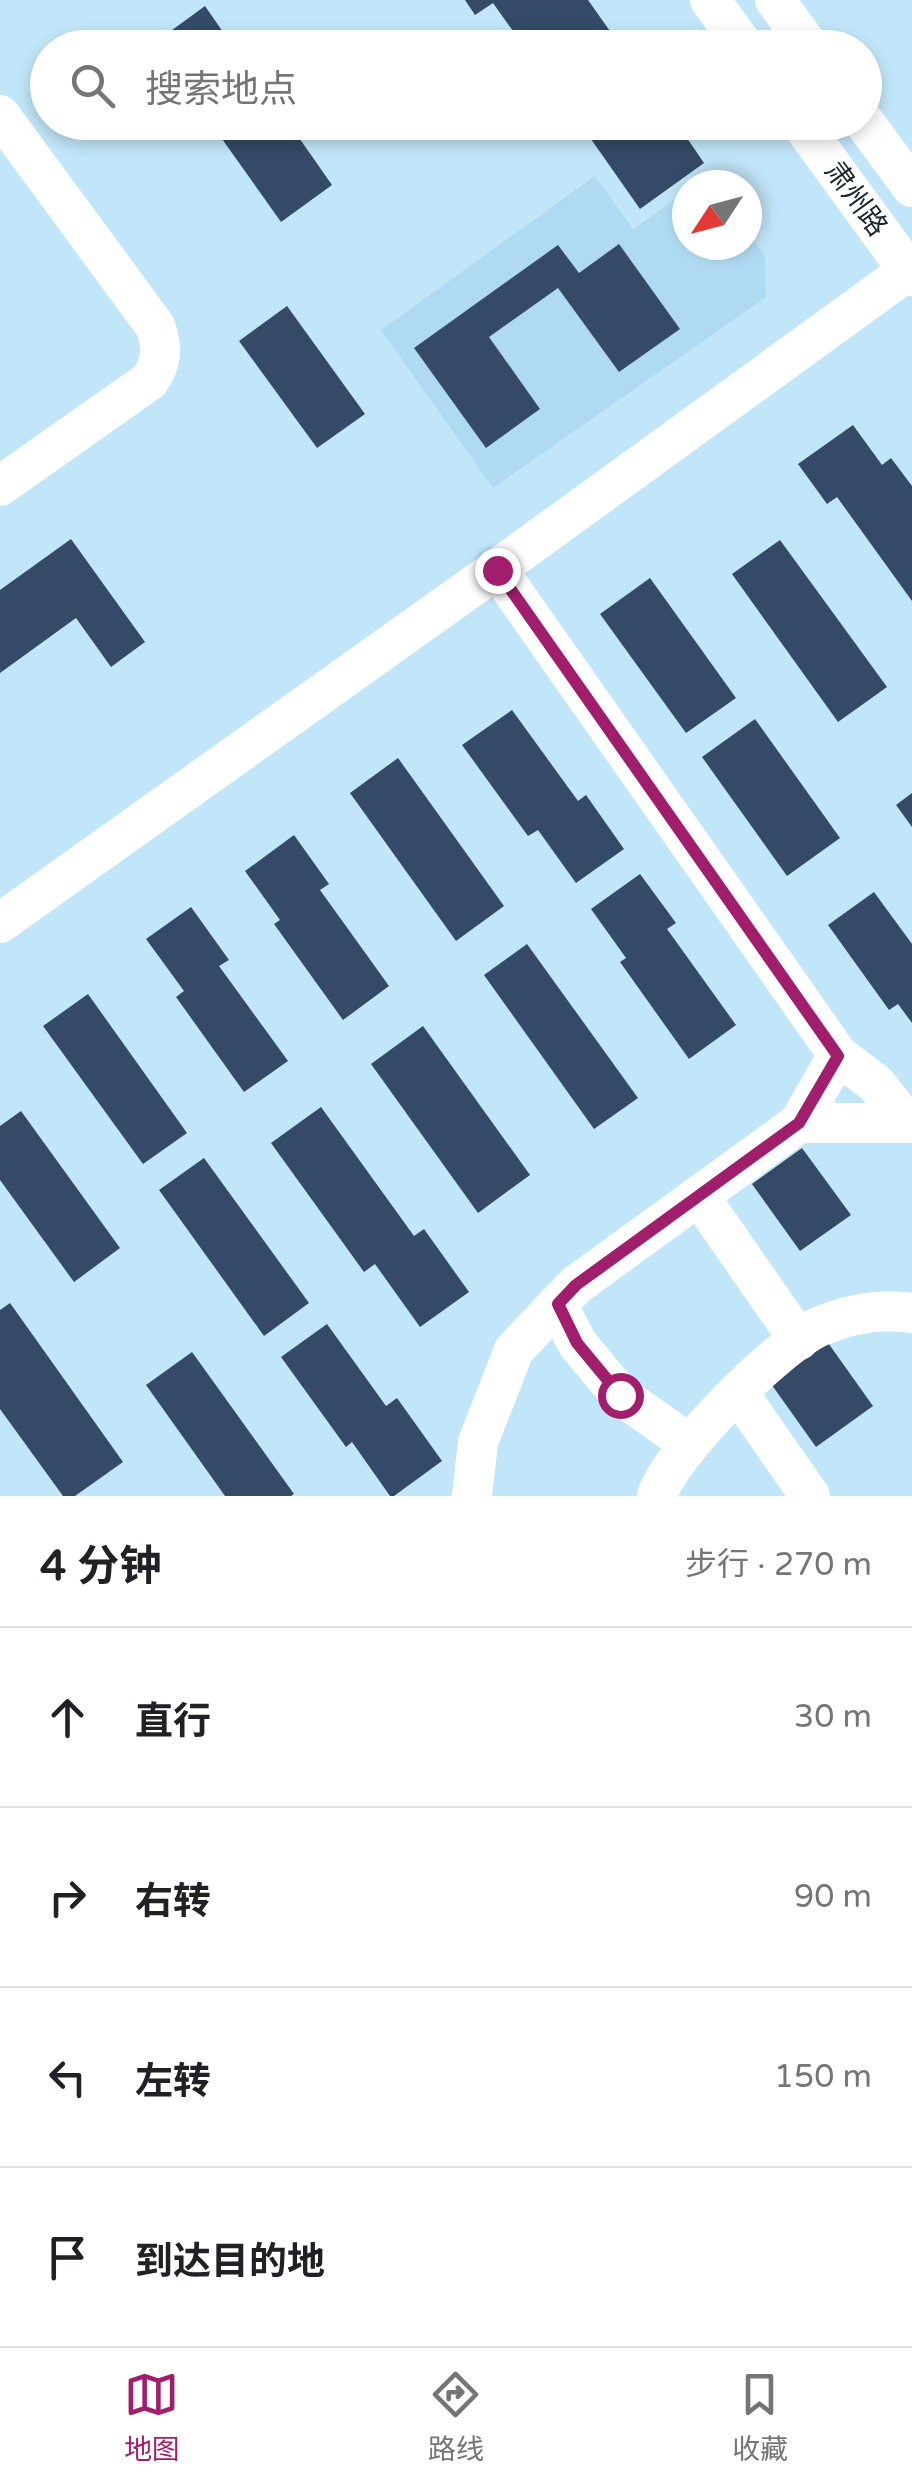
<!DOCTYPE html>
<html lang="zh">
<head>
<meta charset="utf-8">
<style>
	body { margin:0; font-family:"Varela Round","Noto Sans SC",sans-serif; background:#f6f6f6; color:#202124 }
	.compass { position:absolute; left:672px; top:170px; width:90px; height:90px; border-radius:50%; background:#fff; box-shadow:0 5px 15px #0003; rotate:234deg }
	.stop { position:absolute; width:30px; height:30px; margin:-22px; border:8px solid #a11e6d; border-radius:50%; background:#fff }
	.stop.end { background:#a11e6d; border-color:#fff; box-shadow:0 2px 10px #0008 }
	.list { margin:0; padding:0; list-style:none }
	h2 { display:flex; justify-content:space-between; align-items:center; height:130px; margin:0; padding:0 40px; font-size:42px }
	h2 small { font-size:32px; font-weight:400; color:#757577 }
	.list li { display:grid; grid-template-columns:65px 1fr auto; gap:30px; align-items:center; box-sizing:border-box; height:180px; padding:0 40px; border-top:2px solid #e0e0e0 }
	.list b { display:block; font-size:38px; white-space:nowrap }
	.list em { font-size:32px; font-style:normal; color:#757577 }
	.icon { flex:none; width:55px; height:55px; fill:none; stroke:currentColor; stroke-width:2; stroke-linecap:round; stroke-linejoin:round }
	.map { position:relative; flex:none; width:912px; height:1496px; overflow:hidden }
	.search { position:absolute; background:#fff; box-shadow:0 5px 15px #0003; left:30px; right:30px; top:30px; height:110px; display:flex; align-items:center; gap:25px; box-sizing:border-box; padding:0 35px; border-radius:55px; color:#757577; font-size:38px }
	.sheet { height:850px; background:#fff }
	nav { display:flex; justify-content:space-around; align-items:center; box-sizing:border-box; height:140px; border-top:2px solid #e0e0e0; background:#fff; font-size:28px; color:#757577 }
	nav a { display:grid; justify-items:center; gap:5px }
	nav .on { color:#a11e6d }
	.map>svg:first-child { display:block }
	.built { fill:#afdaf1 }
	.building { fill:#344a66 }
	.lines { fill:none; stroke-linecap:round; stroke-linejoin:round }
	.minor { stroke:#fff; stroke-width:40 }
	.route { stroke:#a11e6d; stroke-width:12 }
	.labels { text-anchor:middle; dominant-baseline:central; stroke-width:10; stroke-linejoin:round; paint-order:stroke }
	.street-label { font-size:28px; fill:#1a282e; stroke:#fff }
</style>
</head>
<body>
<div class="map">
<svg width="912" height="1496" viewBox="0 0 912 1496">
	<rect width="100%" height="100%" fill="#c2e6f9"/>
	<!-- built -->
	<path class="built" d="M 595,176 L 633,229 L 687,191 L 687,245 L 747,245 L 747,230 L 765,256 L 766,297 L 493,488 L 381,330 Z"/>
	<!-- building -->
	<g class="building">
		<path d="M 465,0 L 588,0 L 622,48 L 525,48 L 493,3 L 475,15 Z"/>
		<path d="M 205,6 L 234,48 L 156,48 L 153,44 Z"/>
		<path d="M 210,122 L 288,122 L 332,185 L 281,222 Z"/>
		<path d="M 579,122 L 676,122 L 704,163 L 640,209 Z"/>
		<path d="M 619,244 L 680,329 L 619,372 L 558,288 L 489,337 L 540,409 L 486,448 L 414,348 L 558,245 L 579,273 Z"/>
		<path d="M 287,306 L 365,414 L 317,448 L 239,341 Z"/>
		<path d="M 853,425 L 882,465 L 891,458 L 912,486 L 912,601 L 837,497 L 827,504 L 798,464 Z"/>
		<path d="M 71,539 L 145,642 L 111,667 L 76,618 L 0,673 L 0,590 Z"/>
		<path d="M 780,540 L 887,687 L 838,722 L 732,574 Z"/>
		<path d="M 650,578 L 736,698 L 686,733 L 600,614 Z"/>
		<path d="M 512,710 L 578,801 L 586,795 L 624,849 L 576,883 L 538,830 L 528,836 L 462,745 Z"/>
		<path d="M 755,719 L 840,838 L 787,876 L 702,757 Z"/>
		<path d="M 398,758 L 504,906 L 456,941 L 350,793 Z"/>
		<path d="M 912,793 L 912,827 L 896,805 Z"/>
		<path d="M 294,835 L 329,884 L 320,890 L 389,986 L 343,1020 L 274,924 L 280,920 L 245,871 Z"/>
		<path d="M 640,874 L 676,923 L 667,929 L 736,1025 L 689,1059 L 620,962 L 626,958 L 591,909 Z"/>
		<path d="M 874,892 L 912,944 L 912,1023 L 898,1004 L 889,1010 L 828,925 Z"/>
		<path d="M 191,907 L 229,960 L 219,966 L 288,1061 L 244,1092 L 176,997 L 184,991 L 146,939 Z"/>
		<path d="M 527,944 L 638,1098 L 594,1129 L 484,975 Z"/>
		<path d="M 88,994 L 187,1133 L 143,1164 L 43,1026 Z"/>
		<path d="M 423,1026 L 530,1175 L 478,1213 L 371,1064 Z"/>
		<path d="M 321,1107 L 414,1236 L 424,1229 L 469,1292 L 420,1327 L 375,1264 L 364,1272 L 271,1143 Z"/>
		<path d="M 21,1111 L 120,1248 L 74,1282 L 0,1180 L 0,1126 Z"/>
		<path d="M 802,1148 L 851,1215 L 800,1251 L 752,1184 Z"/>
		<path d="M 204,1158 L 309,1303 L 264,1336 L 159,1190 Z"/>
		<path d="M 10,1303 L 123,1462 L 75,1496 L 63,1496 L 0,1409 L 0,1310 Z"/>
		<path d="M 327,1324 L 386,1406 L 397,1398 L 442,1461 L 394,1496 L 390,1496 L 352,1442 L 346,1447 L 281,1357 Z"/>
		<path d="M 826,1340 L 873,1406 L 816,1447 L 769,1381 Z"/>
		<path d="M 192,1352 L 294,1494 L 291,1496 L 225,1496 L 146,1385 Z"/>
	</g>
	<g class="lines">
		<!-- minor -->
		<g class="minor">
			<path d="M 710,0 L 745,48"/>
			<path d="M 775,0 L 810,48"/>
			<path d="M 0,115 L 155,326 C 163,347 162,363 149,381 L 0,486"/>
			<path d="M 800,122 L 912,276"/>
			<path d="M 864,122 L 912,187"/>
			<path d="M 0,923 L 497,569 L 912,268"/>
			<path d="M 838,1055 L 876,1084 L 906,1122"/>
			<path d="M 799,1123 L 912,1123"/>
			<path d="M 699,1196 L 799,1340"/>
			<path d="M 557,1304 L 577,1343 L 620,1395 L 688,1443"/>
			<path d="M 739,1394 L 810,1496"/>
			<path d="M 472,1496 L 478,1442 L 514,1350 L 576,1285 L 799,1123 L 838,1055 L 497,569"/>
			<path d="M 657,1496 C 669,1454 780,1343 821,1326 C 850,1314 881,1308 912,1313"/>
		</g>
	</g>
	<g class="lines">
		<!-- route -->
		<path class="route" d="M 497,570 L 838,1056 L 799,1123 L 576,1285 L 558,1304 L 577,1343 L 620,1395"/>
	</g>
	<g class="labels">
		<!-- street labels -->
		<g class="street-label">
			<text transform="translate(856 199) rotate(54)">肃州路</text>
		</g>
	</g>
</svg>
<svg class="compass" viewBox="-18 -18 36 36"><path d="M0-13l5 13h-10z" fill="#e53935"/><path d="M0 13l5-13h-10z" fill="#757577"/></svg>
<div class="stop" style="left:620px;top:1395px"></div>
<div class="stop end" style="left:497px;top:570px"></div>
<div class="search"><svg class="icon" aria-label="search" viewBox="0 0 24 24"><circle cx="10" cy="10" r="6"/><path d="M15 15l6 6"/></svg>搜索地点</div>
</div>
<section class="sheet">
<h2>4 分钟<small>步行 · 270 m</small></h2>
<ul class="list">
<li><svg class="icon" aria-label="ahead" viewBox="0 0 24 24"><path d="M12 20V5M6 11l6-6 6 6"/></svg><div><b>直行</b></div><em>30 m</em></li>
<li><svg class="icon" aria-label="right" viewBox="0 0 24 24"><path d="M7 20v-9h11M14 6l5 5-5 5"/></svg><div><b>右转</b></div><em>90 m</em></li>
<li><svg class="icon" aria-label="left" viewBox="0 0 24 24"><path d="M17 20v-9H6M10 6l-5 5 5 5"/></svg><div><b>左转</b></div><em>150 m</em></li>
<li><svg class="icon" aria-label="arrive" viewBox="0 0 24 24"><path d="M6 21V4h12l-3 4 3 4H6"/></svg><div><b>到达目的地</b></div></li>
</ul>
</section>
<nav>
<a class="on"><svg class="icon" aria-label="map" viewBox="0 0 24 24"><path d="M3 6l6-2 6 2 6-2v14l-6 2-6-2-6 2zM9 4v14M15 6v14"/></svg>地图</a>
<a><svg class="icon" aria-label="directions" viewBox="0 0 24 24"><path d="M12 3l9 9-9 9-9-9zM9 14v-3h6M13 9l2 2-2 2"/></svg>路线</a>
<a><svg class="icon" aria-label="saved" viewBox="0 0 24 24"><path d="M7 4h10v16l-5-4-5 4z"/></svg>收藏</a>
</nav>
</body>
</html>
